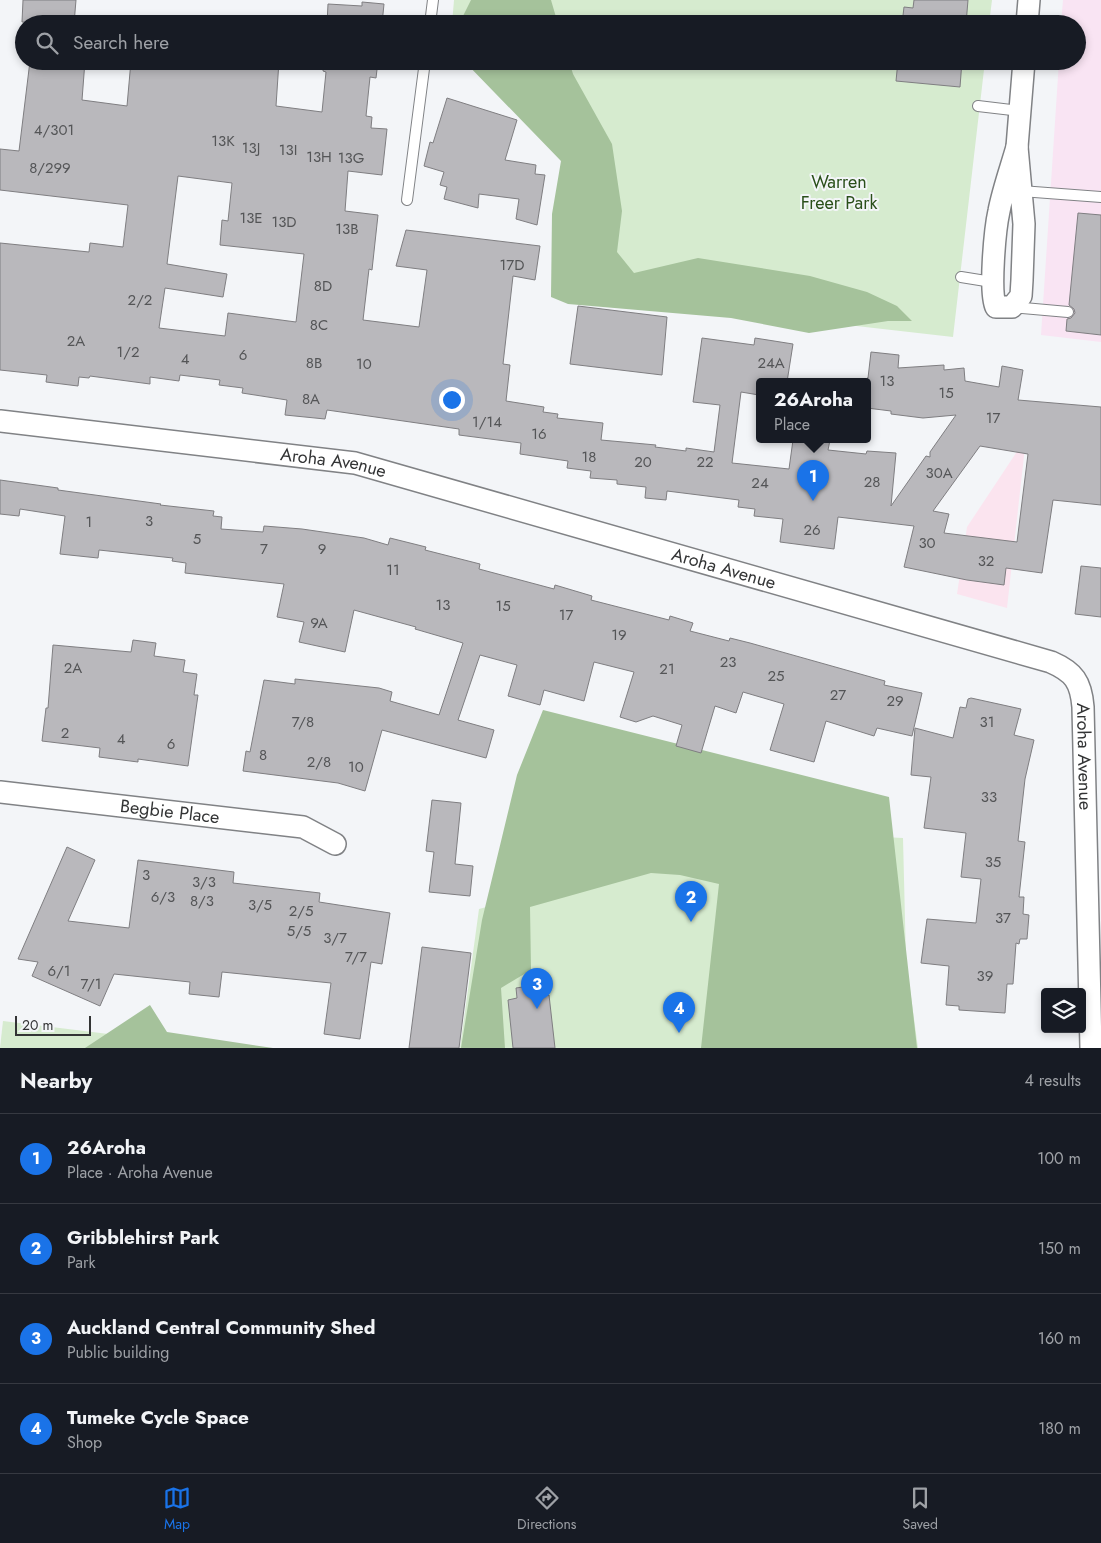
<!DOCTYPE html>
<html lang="en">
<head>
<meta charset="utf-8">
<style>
	body { margin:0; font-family:Jost,sans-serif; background:#20242c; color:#f1f3f6 }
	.controls { position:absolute; right:15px; bottom:15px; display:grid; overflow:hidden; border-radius:5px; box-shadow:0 2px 8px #0003 }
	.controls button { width:45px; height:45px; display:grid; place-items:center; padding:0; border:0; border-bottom:1px solid #363941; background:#171b24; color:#f1f3f6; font:25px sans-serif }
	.scale { position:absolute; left:15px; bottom:12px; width:76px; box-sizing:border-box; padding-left:5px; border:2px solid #333435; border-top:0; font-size:14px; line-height:18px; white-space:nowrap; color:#333435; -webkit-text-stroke:4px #f3f5f8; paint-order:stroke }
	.you { position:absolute; left:451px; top:399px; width:18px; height:18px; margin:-12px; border:4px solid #fff; border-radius:50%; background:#1a73e8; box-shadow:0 0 0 8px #1a73e833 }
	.badge { display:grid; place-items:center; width:32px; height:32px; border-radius:50%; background:#1a73e8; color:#fff; font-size:16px; font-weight:700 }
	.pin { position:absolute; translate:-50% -41px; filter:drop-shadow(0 1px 2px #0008) }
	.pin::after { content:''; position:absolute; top:26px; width:18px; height:15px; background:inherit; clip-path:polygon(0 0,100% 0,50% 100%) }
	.popup { position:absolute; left:756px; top:378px; width:115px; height:65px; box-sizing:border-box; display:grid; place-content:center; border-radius:5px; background:#171b24; filter:drop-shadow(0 1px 4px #0005); font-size:16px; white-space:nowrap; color:#9ea1a6 }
	.popup b { font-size:19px; color:#f1f3f6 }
	.popup::after { content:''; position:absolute; left:50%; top:100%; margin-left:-10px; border:10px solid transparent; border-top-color:#171b24 }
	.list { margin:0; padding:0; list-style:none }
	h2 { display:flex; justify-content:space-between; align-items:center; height:65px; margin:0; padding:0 20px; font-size:21px }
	h2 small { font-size:16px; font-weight:400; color:#9ea1a6 }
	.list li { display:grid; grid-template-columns:32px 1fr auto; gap:15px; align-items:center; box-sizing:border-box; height:90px; padding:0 20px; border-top:1px solid #363941 }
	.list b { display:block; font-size:19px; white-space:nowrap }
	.list p { margin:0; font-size:16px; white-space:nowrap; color:#9ea1a6 }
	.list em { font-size:16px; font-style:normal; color:#9ea1a6 }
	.icon { flex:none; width:28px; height:28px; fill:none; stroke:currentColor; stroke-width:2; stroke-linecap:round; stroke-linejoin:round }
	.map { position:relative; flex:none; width:1101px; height:1048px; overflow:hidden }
	.search { position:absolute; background:#171b24; box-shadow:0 2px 8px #0003; left:15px; right:15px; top:15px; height:55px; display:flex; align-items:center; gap:12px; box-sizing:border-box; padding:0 18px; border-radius:28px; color:#9ea1a6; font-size:19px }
	.sheet { height:425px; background:#171b24 }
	nav { display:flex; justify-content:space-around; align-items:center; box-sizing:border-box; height:70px; border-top:1px solid #363941; background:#171b24; font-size:14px; color:#9ea1a6 }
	nav a { display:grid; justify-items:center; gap:2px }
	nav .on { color:#1a73e8 }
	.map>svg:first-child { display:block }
	.commercial { fill:#f9e4f3 }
	.education { fill:#fbe4ef }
	.green { fill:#d6ebcf }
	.forest { fill:#a5c29b }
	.building { fill:#b9b8bc; stroke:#7f7e81; fill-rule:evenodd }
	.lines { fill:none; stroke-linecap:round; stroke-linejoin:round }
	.lane-casing { stroke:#808285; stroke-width:12 }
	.street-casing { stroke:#808285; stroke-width:24 }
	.lane { stroke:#fff; stroke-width:10 }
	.street { stroke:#fff; stroke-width:21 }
	.labels { text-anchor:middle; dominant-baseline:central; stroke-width:4; stroke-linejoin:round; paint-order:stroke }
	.number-label { font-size:15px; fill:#545557 }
	.park-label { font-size:18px; fill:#2a4f1a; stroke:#f3f5f8 }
	.street-label { font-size:18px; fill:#333435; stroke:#f3f5f8 }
</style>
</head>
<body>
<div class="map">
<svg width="1101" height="1048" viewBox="0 0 1101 1048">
	<rect width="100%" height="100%" fill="#f3f5f8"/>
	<!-- commercial -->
	<path class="commercial" d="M 1063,0 L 1101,0 L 1101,342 L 1041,335 L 1059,61 L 1077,61 L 1077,24 L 1061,24 Z"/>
	<!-- education -->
	<path class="education" d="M 1026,438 L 1007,608 L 957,594 L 967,527 Z"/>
	<!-- green -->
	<g class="green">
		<path d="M 454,0 L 992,0 L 989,24 L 452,24 Z"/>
		<path d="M 482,61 L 985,61 L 953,337 L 551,291 L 569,171 Z"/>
		<path d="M 844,835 L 903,838 L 906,960 L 918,1048 L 460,1048 L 479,909 L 555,888 Z"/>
		<path d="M 3,1021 L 222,1048 L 0,1048 Z"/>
	</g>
	<!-- forest -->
	<g class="forest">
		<path d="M 471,0 L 551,0 L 558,24 L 459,24 Z"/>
		<path d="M 464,61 L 569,61 L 573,74 L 612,144 L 622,211 L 617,252 L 634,273 L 698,258 L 810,276 L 867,292 L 897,306 L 912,321 L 888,321 L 809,333 L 731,318 L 568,304 L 551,297 L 552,214 L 561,161 Z"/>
		<path d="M 543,710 L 889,797 L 917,1048 L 701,1048 L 719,884 L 680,875 L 651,873 L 530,907 L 531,970 L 501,988 L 505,1048 L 461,1048 L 482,920 L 517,775 Z"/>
		<path d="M 150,1005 L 167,1032 L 273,1048 L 85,1048 Z"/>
	</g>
	<!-- building -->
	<g class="building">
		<path d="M 23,0 L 76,0 L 74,24 L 22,22 Z"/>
		<path d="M 914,0 L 968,0 L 966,24 L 902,24 L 904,7 L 913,8 Z"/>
		<path d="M 362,2 L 384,4 L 382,24 L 327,24 L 328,4 L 362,6 Z"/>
		<path d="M 30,61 L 85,61 L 82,100 L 127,106 L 131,61 L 279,61 L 276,106 L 322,112 L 326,72 L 323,71 L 324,61 L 378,61 L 376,78 L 370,77 L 366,116 L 372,117 L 371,128 L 387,129 L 382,175 L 348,171 L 345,211 L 378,215 L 372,270 L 369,269 L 363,320 L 419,327 L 427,270 L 396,266 L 406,230 L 540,246 L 535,280 L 513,276 L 503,364 L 510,365 L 506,401 L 544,407 L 543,412 L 558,414 L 557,418 L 603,423 L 601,440 L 656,445 L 655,447 L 686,451 L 686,448 L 714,452 L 720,405 L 693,402 L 702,338 L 754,345 L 755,338 L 793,344 L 787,382 L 759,382 L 759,395 L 741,392 L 732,463 L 789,469 L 793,440 L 830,440 L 828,450 L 866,454 L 867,451 L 896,453 L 891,506 L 926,456 L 930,457 L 930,452 L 956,415 L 923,418 L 891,414 L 891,411 L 867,408 L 867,378 L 868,378 L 871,352 L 899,355 L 898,368 L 944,365 L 944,370 L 964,368 L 965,381 L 999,387 L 1002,366 L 1023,370 L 1018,400 L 1101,407 L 1101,505 L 1053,500 L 1042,573 L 1006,568 L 1004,585 L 967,580 L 904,567 L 914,526 L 838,517 L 834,549 L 780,542 L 783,519 L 754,516 L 755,509 L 738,507 L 739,500 L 667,491 L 666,500 L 645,498 L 646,487 L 617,484 L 617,480 L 590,478 L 591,471 L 567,468 L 568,461 L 520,454 L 521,443 L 459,435 L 459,429 L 327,410 L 325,419 L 285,415 L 287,400 L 242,393 L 243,388 L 219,385 L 220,380 L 180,375 L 179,381 L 150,377 L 150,384 L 90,376 L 89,378 L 79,377 L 78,386 L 46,382 L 47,375 L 0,370 L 0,243 L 89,252 L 90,243 L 123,247 L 128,205 L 0,190 L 0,149 L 19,151 ZM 178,176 L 232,183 L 228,221 L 222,220 L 220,245 L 304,254 L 296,322 L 228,313 L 225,336 L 159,328 L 165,288 L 223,297 L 227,274 L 167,264 ZM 980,446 L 1028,454 L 1017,542 L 944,533 L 949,514 L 933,511 Z"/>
		<path d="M 898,61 L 962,61 L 960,87 L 896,81 Z"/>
		<path d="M 447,98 L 517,120 L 505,160 L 536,165 L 535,174 L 545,175 L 537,225 L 516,219 L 519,199 L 479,194 L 478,208 L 444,199 L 447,187 L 440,185 L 444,172 L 424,166 L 430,142 L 433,143 Z"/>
		<path d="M 1078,213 L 1101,215 L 1101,335 L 1066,331 L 1067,319 L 1071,318 L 1075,313 L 1074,309 L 1069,305 Z"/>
		<path d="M 578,306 L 667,317 L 662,375 L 570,364 Z"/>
		<path d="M 0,480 L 58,488 L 58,490 L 161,504 L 160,505 L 214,511 L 213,516 L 222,517 L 221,529 L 263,532 L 264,526 L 302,529 L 364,538 L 388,545 L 390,538 L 426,547 L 425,550 L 480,564 L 479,569 L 554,589 L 555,585 L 592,596 L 591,600 L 669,620 L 670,616 L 693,623 L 690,631 L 729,641 L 730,638 L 750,643 L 885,681 L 884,685 L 922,693 L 912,736 L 877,728 L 874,736 L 826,721 L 814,762 L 770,750 L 784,704 L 743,692 L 736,713 L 715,706 L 701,753 L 676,746 L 682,725 L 653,716 L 636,722 L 620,717 L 634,672 L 594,662 L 584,701 L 544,690 L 540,705 L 508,696 L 517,665 L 480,655 L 458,720 L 494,730 L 486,758 L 382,730 L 365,791 L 338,783 L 243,771 L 246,751 L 250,752 L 264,680 L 295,684 L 295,679 L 379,688 L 392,692 L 390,701 L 439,715 L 463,643 L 415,629 L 416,627 L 354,610 L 345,652 L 299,642 L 304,622 L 277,617 L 284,584 L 185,573 L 186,563 L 172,561 L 173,558 L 99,550 L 98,558 L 60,554 L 65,516 L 20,509 L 19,516 L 0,514 Z"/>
		<path d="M 1081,566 L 1101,568 L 1101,617 L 1075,614 Z"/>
		<path d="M 133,640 L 156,643 L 154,656 L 185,660 L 183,672 L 197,674 L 194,695 L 198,695 L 188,766 L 138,759 L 138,762 L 99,757 L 100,748 L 42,741 L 46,708 L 48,708 L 53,645 L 131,652 Z"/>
		<path d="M 971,698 L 1021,709 L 1014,735 L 1034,740 L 1025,779 L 1018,841 L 1025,842 L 1019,897 L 1024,897 L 1023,914 L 1029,915 L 1027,939 L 1020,939 L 1019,944 L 1016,943 L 1013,984 L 1007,984 L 1005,1013 L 959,1010 L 959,1006 L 946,1005 L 949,966 L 921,963 L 927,919 L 976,923 L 981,879 L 961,877 L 966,833 L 924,828 L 931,777 L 911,775 L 915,728 L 953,738 L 960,707 L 966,708 L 968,699 Z"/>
		<path d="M 432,800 L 461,803 L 455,864 L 473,866 L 470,896 L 429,892 L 434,852 L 426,851 Z"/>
		<path d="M 67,847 L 95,860 L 68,921 L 129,928 L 138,860 L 234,872 L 233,883 L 320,893 L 319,902 L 390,913 L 382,964 L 371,962 L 360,1039 L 324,1034 L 331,983 L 222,972 L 219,997 L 189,994 L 190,982 L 114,974 L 100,1006 L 32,976 L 38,962 L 18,959 Z"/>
		<path d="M 422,947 L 471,953 L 459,1048 L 409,1048 Z"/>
		<path d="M 536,985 L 537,996 L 549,995 L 555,1048 L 513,1048 L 508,1000 L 517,998 L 516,988 Z"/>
	</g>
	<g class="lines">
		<!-- lane casing -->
		<g class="lane-casing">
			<g id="lane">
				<path d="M 430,24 L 433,0"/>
				<path d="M 978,106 L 1020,111"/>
				<path d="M 1021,191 L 1101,197"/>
				<path d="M 407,200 L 425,61"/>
				<path d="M 961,277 L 992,282"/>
				<path d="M 1012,307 L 1068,312"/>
			</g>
		</g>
		<!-- street casing -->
		<g class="street-casing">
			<g id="street">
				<path d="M 1027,24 L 1029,0"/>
				<path d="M 1017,147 L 1024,224 L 1022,280 L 1021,296 L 1012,307 L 996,307 C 989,292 995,229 999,211 C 1003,190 1011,168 1017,147 Z"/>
				<path d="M 1017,147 L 1024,61"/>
				<path id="s1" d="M 0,421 L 355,463 L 1051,662 C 1074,672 1081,682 1083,707 L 1091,1048"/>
				<path id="s2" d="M 0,792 L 303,827 L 335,844"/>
			</g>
		</g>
		<!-- lane -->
		<use href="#lane" class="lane"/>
		<!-- street -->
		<use href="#street" class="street"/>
	</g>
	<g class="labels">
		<!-- number labels -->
		<g class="number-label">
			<text x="54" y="130">4/301</text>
			<text x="223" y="141">13K</text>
			<text x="251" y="148">13J</text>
			<text x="288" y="150">13I</text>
			<text x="319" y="157">13H</text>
			<text x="351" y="158">13G</text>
			<text x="50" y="168">8/299</text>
			<text x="251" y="218">13E</text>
			<text x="284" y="222">13D</text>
			<text x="347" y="229">13B</text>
			<text x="512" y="265">17D</text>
			<text x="323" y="286">8D</text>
			<text x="140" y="300">2/2</text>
			<text x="319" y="325">8C</text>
			<text x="76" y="341">2A</text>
			<text x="128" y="352">1/2</text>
			<text x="243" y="355">6</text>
			<text x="185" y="359">4</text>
			<text x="314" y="363">8B</text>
			<text x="771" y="363">24A</text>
			<text x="364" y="364">10</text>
			<text x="887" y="381">13</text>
			<text x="946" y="393">15</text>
			<text x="311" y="399">8A</text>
			<text x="993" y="418">17</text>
			<text x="487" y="422">1/14</text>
			<text x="539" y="434">16</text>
			<text x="589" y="457">18</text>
			<text x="643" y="462">20</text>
			<text x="705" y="462">22</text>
			<text x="939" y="473">30A</text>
			<text x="872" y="482">28</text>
			<text x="760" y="483">24</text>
			<text x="149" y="521">3</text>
			<text x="89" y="522">1</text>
			<text x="812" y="530">26</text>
			<text x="197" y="539">5</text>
			<text x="927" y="543">30</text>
			<text x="264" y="549">7</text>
			<text x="322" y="549">9</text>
			<text x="986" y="561">32</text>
			<text x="393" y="570">11</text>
			<text x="443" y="605">13</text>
			<text x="503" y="606">15</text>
			<text x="566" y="615">17</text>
			<text x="319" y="623">9A</text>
			<text x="619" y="635">19</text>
			<text x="728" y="662">23</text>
			<text x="73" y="668">2A</text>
			<text x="667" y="669">21</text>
			<text x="776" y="676">25</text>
			<text x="838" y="695">27</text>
			<text x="895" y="701">29</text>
			<text x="303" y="722">7/8</text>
			<text x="987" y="722">31</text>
			<text x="65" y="733">2</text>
			<text x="121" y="739">4</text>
			<text x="171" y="744">6</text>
			<text x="263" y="755">8</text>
			<text x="319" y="762">2/8</text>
			<text x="356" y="767">10</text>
			<text x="989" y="797">33</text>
			<text x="993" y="862">35</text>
			<text x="146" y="875">3</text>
			<text x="204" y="882">3/3</text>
			<text x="163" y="897">6/3</text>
			<text x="202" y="901">8/3</text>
			<text x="260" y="905">3/5</text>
			<text x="301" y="911">2/5</text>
			<text x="1003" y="918">37</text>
			<text x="299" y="931">5/5</text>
			<text x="335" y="938">3/7</text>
			<text x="356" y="957">7/7</text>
			<text x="59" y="971">6/1</text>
			<text x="985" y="976">39</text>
			<text x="91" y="984">7/1</text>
		</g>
		<!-- park labels -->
		<g class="park-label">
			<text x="839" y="182">Warren<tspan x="839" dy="21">Freer Park</tspan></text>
		</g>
		<!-- street labels -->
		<g class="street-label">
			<text stroke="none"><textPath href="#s1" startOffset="336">Aroha Avenue</textPath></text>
			<text stroke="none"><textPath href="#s1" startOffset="741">Aroha Avenue</textPath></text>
			<text stroke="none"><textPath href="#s1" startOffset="1190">Aroha Avenue</textPath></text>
			<text stroke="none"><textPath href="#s2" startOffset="171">Begbie Place</textPath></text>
		</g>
	</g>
</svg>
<div class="controls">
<button><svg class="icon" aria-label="layers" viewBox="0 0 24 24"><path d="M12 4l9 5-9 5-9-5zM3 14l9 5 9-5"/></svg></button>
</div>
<div class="scale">20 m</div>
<div class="you"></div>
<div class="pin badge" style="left:813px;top:501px">1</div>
<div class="popup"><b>26Aroha</b>Place</div>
<div class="pin badge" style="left:691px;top:922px">2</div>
<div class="pin badge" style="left:537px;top:1009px">3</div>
<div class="pin badge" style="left:679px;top:1033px">4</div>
<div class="search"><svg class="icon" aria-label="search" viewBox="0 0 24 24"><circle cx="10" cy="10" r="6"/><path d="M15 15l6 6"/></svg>Search here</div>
</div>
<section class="sheet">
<h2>Nearby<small>4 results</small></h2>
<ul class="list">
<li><span class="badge">1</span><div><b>26Aroha</b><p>Place · Aroha Avenue</p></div><em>100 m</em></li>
<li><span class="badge">2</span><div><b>Gribblehirst Park</b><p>Park</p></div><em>150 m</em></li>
<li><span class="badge">3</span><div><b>Auckland Central Community Shed</b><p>Public building</p></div><em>160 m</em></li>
<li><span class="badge">4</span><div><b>Tumeke Cycle Space</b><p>Shop</p></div><em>180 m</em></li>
</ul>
</section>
<nav>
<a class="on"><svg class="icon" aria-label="map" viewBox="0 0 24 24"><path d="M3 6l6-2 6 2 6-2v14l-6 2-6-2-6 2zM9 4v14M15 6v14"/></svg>Map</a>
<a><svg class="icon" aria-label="directions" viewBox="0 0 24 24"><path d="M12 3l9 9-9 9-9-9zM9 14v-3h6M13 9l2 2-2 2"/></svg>Directions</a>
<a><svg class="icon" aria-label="saved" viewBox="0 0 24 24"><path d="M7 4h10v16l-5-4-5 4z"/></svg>Saved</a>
</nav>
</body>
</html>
